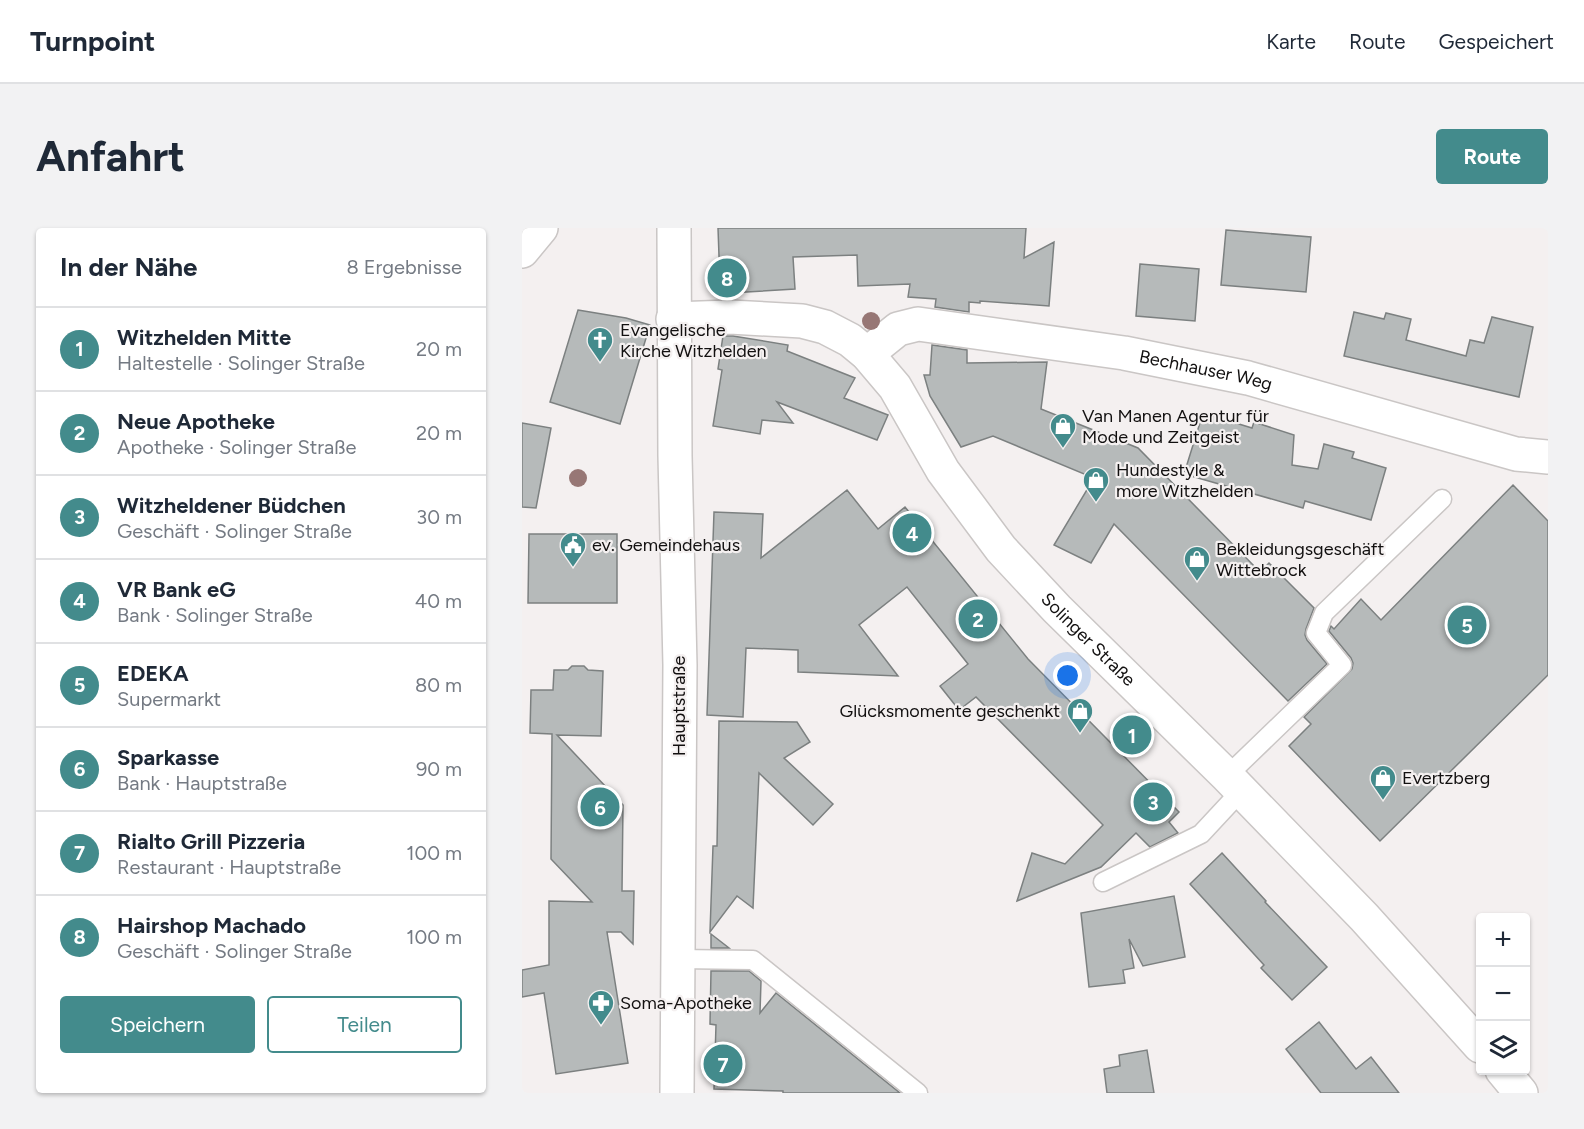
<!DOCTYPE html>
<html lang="de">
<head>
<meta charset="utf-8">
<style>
	body { margin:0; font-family:Figtree,sans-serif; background:#f2f2f3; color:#1f2937 }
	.controls { position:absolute; right:18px; bottom:18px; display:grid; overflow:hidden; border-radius:6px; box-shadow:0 2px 4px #0004 }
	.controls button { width:54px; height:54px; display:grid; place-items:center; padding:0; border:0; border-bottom:2px solid #e0e1e3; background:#fff; color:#1f2937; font:30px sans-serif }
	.you { position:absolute; left:546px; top:448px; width:21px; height:21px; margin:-15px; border:4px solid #fff; border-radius:50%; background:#1a73e8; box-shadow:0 0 0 9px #1a73e833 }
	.badge { display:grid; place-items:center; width:39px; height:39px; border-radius:50%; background:#438b8c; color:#fff; font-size:20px; font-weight:700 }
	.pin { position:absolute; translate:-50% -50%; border:3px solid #fff; box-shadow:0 2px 6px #0006 }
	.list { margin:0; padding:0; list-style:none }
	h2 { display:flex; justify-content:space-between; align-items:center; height:78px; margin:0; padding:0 24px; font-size:26px }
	h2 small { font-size:20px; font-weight:400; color:#747a83 }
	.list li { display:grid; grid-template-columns:39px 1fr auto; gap:18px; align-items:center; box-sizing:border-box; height:84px; padding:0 24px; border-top:2px solid #e0e1e3 }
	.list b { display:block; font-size:22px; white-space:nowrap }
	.list p { margin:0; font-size:20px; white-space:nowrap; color:#747a83 }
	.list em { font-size:20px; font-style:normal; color:#747a83 }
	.actions { display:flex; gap:12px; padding:18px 24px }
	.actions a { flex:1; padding:14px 0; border:2px solid #438b8c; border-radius:6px; text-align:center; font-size:21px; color:#438b8c }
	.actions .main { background:#438b8c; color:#fff }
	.icon { flex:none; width:33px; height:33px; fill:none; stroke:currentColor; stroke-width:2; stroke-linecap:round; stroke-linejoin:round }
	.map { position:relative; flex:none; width:1026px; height:865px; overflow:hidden; border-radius:6px }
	header { display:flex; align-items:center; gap:36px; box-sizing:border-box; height:84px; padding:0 30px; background:#fff; border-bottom:2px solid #e0e1e3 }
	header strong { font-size:28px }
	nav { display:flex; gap:33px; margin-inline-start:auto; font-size:21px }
	.intro { display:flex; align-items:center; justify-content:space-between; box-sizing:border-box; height:144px; padding:0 36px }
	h1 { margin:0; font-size:42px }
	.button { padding:15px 27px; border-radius:6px; background:#438b8c; color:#fff; font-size:21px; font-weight:700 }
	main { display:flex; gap:36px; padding:0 36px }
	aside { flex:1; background:#fff; border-radius:6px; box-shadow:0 2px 4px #0004 }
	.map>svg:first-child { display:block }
	.building { fill:#b6baba; stroke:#7c8080; stroke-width:1.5 }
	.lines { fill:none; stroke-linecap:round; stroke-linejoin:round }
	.service-casing { stroke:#cac6c5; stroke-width:21 }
	.minor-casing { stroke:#cac6c5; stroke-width:36 }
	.secondary-casing { stroke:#cac6c5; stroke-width:36 }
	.service { stroke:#fff; stroke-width:18 }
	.minor { stroke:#fff; stroke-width:33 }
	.secondary { stroke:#fff; stroke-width:33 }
	.tree { fill:#977775 }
	.labels { text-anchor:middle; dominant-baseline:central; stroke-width:4.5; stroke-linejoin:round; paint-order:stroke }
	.poi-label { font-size:18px; fill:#121010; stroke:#f4f0f0; text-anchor:start }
	.street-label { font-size:18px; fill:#121010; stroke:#f4f0f0 }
</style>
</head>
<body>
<header>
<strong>Turnpoint</strong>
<nav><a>Karte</a><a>Route</a><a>Gespeichert</a></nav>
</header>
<div class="intro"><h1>Anfahrt</h1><a class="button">Route</a></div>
<main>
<aside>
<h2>In der Nähe<small>8 Ergebnisse</small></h2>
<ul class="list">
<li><span class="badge">1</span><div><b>Witzhelden Mitte</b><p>Haltestelle · Solinger Straße</p></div><em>20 m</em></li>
<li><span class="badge">2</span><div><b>Neue Apotheke</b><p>Apotheke · Solinger Straße</p></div><em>20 m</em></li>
<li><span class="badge">3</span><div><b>Witzheldener Büdchen</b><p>Geschäft · Solinger Straße</p></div><em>30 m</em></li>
<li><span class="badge">4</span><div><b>VR Bank eG</b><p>Bank · Solinger Straße</p></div><em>40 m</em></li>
<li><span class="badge">5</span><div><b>EDEKA</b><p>Supermarkt</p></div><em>80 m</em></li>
<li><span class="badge">6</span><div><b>Sparkasse</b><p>Bank · Hauptstraße</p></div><em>90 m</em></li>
<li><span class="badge">7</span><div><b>Rialto Grill Pizzeria</b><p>Restaurant · Hauptstraße</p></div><em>100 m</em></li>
<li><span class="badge">8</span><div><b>Hairshop Machado</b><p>Geschäft · Solinger Straße</p></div><em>100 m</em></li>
</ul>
<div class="actions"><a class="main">Speichern</a><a>Teilen</a></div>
</aside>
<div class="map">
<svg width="1026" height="865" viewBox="0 0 1026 865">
	<rect width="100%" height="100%" fill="#f4f0f0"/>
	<!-- building -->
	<g class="building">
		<path d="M 196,0 L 504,0 L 502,30 L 532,14 L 527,78 L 458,73 L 458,75 L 447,74 L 447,84 L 413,79 L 414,71 L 386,69 L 388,56 L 336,58 L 335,27 L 271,29 L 273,61 L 207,65 L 198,56 Z"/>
		<path d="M 704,2 L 789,9 L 784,64 L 699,57 Z"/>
		<path d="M 618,36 L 677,41 L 673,93 L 614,88 Z"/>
		<path d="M 56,82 L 104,90 L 128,97 L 98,196 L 28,174 Z"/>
		<path d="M 832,84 L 862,91 L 864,85 L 889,91 L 884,112 L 944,128 L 948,112 L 962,115 L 970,89 L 1011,99 L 997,169 L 822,128 Z"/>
		<path d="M 201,108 L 211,108 L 266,117 L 265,123 L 333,150 L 322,170 L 366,187 L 355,212 L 255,174 L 271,195 L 240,192 L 238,206 L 191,198 L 200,142 L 196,141 Z"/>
		<path d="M 410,117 L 445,122 L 445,135 L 525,134 L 519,181 L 616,220 L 738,344 L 747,335 L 792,380 L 784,401 L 783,407 L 785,412 L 805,436 L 766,473 L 592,296 L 569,335 L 532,317 L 572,250 L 471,208 L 439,219 L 408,168 L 402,147 L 408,147 Z"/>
		<path d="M 681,185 L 730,200 L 732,194 L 772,207 L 770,237 L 796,241 L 802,216 L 832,224 L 830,230 L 864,240 L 849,292 L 783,273 L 781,280 L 662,246 Z"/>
		<path d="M 0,195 L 29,200 L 14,280 L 0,279 Z"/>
		<path d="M 991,257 L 1026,293 L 1026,447 L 858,613 L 767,518 L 789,496 L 782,489 L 830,441 L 831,435 L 829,430 L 807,403 L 809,398 L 812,401 L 839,371 L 859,392 Z"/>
		<path d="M 325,262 L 356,301 L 383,279 L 506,431 L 657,584 L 647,594 L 656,605 L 628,619 L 614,605 L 579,639 L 495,673 L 510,625 L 543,636 L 581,597 L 454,469 L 437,482 L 418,458 L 446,436 L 385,359 L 337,397 L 376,448 L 276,444 L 276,422 L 224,420 L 221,489 L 185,487 L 192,284 L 241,286 L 239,330 Z"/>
		<path d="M 7,306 L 95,306 L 95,375 L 6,375 Z"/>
		<path d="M 50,438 L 62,438 L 66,442 L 81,443 L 79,508 L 35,507 L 101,577 L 100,663 L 112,663 L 111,716 L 99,704 L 85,704 L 106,835 L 34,846 L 22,765 L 0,769 L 0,742 L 27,737 L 27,673 L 70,674 L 29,631 L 30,506 L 8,505 L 9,462 L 31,462 L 32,442 L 46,442 Z"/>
		<path d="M 197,493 L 275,494 L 288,514 L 262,530 L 311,576 L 291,597 L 237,545 L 231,680 L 215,668 L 188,704 L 191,618 L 195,618 Z"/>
		<path d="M 700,625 L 744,673 L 743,674 L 805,739 L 770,772 L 739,740 L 742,737 L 668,656 Z"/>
		<path d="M 652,668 L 663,729 L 621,738 L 607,711 L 612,740 L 601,742 L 603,755 L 567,759 L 559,685 Z"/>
		<path d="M 189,706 L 207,720 L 189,720 Z"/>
		<path d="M 189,743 L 227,743 L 239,753 L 238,785 L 254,765 L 378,865 L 261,865 L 261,863 L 192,861 L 194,797 L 188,796 Z"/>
		<path d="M 797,794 L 834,841 L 849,829 L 877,865 L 799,865 L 764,821 Z"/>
		<path d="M 625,822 L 632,865 L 585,865 L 582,841 L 598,838 L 597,827 Z"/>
	</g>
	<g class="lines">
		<!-- service casing -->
		<g class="service-casing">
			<g id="service">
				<path d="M 705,548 L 820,437 L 794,405 L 802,385 L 920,271"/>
				<path d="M 581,654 L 679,606 L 719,563"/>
				<path d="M 156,731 L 231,732 L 396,865"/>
			</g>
		</g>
		<!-- minor casing -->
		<g class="minor-casing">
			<g id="minor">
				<path d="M 0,23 L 19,0"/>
				<path id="s1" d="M 345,126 L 376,101 L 396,96 L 602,125 L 726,150 L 994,226 L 1026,229"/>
			</g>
		</g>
		<!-- secondary casing -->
		<g class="secondary-casing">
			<g id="secondary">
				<path d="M 152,0 L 153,228 L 158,437 L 155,865"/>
				<path id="s2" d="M 151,91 L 208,89 L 280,93 L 303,99 L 328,112 L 345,126 L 373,159 L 421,243 L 479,321 L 535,381 L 705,548 L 842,689 L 958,818"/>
				<path d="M 980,842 L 999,865"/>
			</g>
		</g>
		<!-- service -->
		<use href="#service" class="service"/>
		<!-- minor -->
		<use href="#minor" class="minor"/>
		<!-- secondary -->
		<use href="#secondary" class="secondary"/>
	</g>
	<!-- trees -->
	<g class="tree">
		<circle cx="349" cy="93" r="9"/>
		<circle cx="56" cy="250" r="9"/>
	</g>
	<!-- icons -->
	<defs>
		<g id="church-pin" transform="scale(1.35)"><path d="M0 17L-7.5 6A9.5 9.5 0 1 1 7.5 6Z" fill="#438b8c" stroke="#f4f0f0"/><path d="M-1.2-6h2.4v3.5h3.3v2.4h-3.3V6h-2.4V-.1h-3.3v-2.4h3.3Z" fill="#fff"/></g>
		<g id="shop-pin" transform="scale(1.35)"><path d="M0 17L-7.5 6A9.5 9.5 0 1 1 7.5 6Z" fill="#438b8c" stroke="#f4f0f0"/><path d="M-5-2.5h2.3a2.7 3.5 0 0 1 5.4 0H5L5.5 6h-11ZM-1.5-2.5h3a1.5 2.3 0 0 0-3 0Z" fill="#fff"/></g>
		<g id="civic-pin" transform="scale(1.35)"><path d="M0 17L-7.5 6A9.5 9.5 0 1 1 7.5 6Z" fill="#438b8c" stroke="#f4f0f0"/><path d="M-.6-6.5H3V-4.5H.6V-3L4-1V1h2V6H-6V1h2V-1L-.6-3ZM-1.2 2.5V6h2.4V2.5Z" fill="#fff"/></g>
		<g id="pharmacy-pin" transform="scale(1.35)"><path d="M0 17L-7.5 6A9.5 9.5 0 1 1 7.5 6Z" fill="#438b8c" stroke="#f4f0f0"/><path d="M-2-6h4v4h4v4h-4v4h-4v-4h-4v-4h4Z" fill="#fff"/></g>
	</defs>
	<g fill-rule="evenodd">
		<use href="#church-pin" x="78" y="112"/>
		<use href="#shop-pin" x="541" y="198"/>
		<use href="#shop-pin" x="574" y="252"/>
		<use href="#civic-pin" x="51" y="317"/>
		<use href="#shop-pin" x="675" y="331"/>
		<use href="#shop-pin" x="558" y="483"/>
		<use href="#shop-pin" x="861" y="550"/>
		<use href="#pharmacy-pin" x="79" y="775"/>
	</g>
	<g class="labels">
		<!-- poi labels -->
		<g class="poi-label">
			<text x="98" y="102">Evangelische<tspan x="98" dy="21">Kirche Witzhelden</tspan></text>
			<text x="560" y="188">Van Manen Agentur für<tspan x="560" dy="21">Mode und Zeitgeist</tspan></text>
			<text x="594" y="242">Hundestyle &amp;<tspan x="594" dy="21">more Witzhelden</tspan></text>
			<text x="70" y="317">ev. Gemeindehaus</text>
			<text x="694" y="321">Bekleidungsgeschäft<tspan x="694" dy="21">Wittebrock</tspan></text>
			<text x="538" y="483" text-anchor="end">Glücksmomente geschenkt</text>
			<text x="880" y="550">Evertzberg</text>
			<text x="98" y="775">Soma-Apotheke</text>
		</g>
		<!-- street labels -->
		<g class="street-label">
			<text stroke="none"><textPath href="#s1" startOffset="352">Bechhauser Weg</textPath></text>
			<text stroke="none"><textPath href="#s2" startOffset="566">Solinger Straße</textPath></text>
			<text transform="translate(157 478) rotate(-90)">Hauptstraße</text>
		</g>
	</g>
</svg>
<div class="controls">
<button>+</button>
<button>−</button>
<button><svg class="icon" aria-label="layers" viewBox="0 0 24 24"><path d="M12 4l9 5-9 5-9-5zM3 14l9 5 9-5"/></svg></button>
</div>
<div class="you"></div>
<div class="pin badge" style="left:610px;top:507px">1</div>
<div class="pin badge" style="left:456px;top:391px">2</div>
<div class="pin badge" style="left:631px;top:574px">3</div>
<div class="pin badge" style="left:390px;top:305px">4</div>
<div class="pin badge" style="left:945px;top:397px">5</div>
<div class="pin badge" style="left:78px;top:579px">6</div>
<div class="pin badge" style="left:201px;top:836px">7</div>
<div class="pin badge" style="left:205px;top:50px">8</div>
</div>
</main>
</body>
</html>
